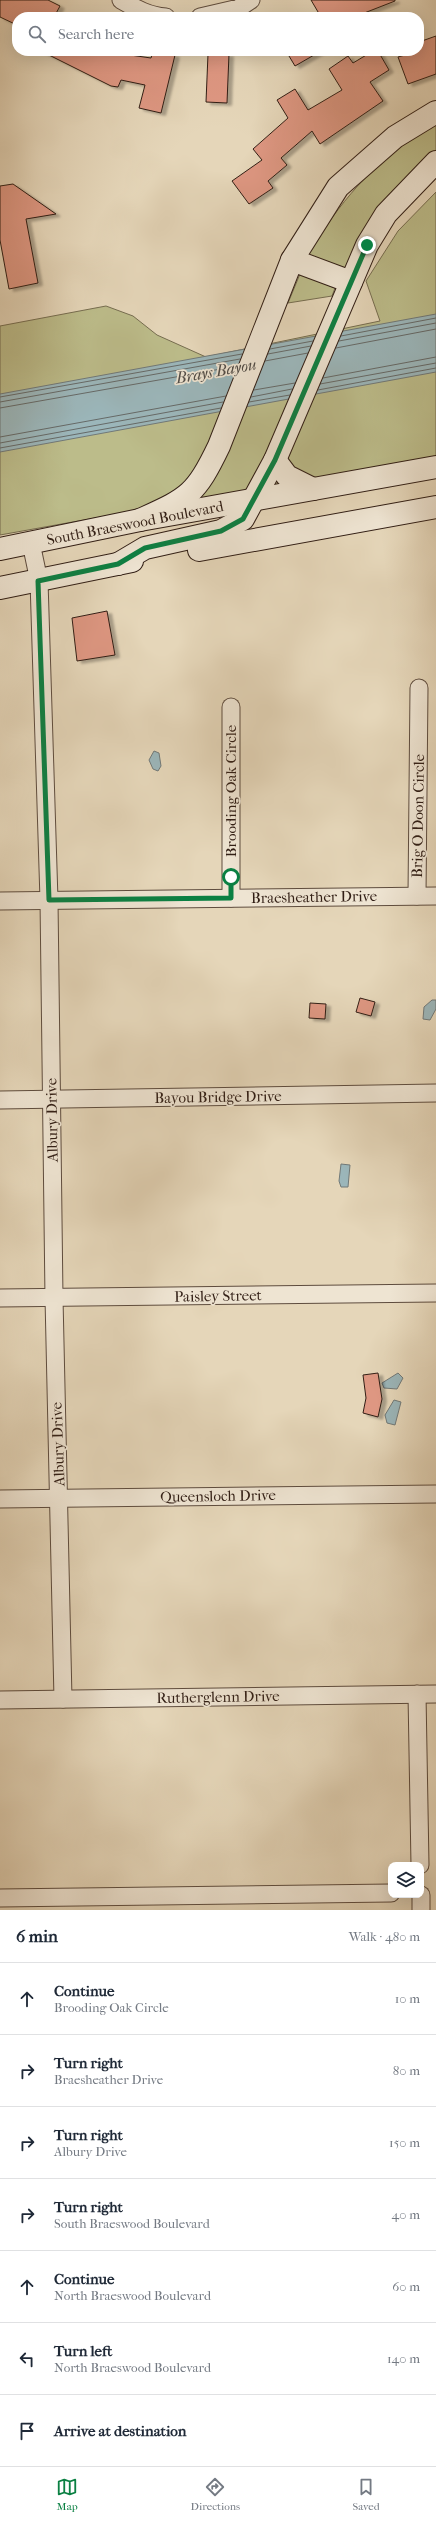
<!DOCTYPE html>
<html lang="en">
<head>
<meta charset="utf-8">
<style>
	body { margin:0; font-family:"IM FELL French Canon",serif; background:#f6f6f7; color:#1f2937 }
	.controls { position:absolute; right:12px; bottom:12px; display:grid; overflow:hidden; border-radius:8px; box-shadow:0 4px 16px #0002 }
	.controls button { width:36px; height:36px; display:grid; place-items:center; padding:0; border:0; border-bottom:1px solid #e0e1e3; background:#fff; color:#1f2937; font:20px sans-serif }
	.stop { position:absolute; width:12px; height:12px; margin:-9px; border:3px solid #0b8043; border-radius:50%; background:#fff }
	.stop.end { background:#0b8043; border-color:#fff; box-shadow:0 1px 4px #0008 }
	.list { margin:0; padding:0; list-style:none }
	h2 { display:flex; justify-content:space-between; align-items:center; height:52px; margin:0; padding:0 16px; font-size:17px }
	h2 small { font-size:13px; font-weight:400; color:#747a83 }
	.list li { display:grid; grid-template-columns:26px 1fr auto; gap:12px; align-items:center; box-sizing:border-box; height:72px; padding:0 16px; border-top:1px solid #e0e1e3 }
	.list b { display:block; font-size:15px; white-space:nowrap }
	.list p { margin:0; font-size:13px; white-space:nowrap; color:#747a83 }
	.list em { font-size:13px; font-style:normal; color:#747a83 }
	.icon { flex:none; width:22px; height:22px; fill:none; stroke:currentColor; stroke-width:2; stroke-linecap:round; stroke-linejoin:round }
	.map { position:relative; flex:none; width:436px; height:1910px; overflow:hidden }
	.search { position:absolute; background:#fff; box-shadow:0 4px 16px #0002; left:12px; right:12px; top:12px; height:44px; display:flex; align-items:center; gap:10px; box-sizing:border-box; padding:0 14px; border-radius:16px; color:#747a83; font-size:15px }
	.sheet { height:556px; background:#fff }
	nav { display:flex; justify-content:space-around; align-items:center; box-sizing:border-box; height:56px; border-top:1px solid #e0e1e3; background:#fff; font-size:11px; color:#747a83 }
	nav a { display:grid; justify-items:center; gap:2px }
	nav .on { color:#0b8043 }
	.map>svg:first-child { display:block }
	.green { fill:#bcbc8a; stroke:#766d50 }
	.water { fill:#9bb6ba; stroke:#717978 }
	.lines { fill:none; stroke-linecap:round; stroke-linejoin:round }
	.shore { stroke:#666a68; stroke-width:1 }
	.building { fill:#de9782; stroke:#311e15; filter:url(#shadow) }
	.street-casing { stroke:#5e4c3e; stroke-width:19 }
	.secondary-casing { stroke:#311e15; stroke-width:24 }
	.street { stroke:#eee4d2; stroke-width:17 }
	.secondary { stroke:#eee4d2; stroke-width:22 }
	.route { stroke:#0b8043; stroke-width:5 }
	.labels { text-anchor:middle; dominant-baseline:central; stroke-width:3.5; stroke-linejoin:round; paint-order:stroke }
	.street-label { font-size:15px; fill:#311e15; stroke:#eee4d2 }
	.water-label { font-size:16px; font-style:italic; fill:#514c47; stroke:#eee4d2 }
</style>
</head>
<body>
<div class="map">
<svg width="436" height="1910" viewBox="0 0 436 1910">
	<defs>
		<filter id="shadow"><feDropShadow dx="4.5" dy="2.5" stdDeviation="1" flood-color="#0004"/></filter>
	</defs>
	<rect width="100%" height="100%" fill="#e5d6b9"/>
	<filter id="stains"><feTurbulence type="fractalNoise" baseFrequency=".005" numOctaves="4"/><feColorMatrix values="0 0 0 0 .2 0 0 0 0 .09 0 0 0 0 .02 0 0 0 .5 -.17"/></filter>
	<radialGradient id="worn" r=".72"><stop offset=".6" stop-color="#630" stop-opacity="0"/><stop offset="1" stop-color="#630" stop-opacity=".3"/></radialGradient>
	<!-- green -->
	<g class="green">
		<path d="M 436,122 L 436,151 L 372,222 L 345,268 L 309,255 C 309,248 317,240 321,234 C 350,189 389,149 436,122 Z"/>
		<path d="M 436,192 L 436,457 L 0,535 L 0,326 L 106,306 L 133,316 L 157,335 L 206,357 L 380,321 L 366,281 L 398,231 Z"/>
		<path d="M 300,274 L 335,288 L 332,296 L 288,303 Z"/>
	</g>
	<!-- water -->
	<g class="water">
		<path d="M 436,314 L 436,372 L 0,452 L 0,394 Z"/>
		<path d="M 154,751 L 159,753 L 161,766 L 158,771 L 153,769 L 149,760 Z"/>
		<path d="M 432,1000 L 436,1000 L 436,1009 L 430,1020 L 423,1019 L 424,1007 Z"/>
		<path d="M 341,1164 L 350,1165 L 348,1187 L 341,1187 L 339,1181 Z"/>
		<path d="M 398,1373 L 403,1378 L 397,1389 L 384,1388 L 382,1383 Z"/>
		<path d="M 394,1400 L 401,1402 L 395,1425 L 387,1423 L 385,1415 Z"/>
	</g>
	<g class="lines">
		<!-- shore -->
		<g class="shore">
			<path d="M 341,336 L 436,318"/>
			<path d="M 339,341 L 436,323"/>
			<path d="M 336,348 L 436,329"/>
			<path d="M 270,349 L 313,341"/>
			<path d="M 268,354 L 311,346"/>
			<path d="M 265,361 L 308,353"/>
			<path d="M 323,378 L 436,357"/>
			<path d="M 320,384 L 436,363"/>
			<path d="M 254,390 L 295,383"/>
			<path d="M 318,390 L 436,368"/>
			<path d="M 0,397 L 242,354"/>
			<path d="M 251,397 L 292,389"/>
			<path d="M 0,402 L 240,359"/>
			<path d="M 249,402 L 290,395"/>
			<path d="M 0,408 L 238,366"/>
			<path d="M 0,437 L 226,396"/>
			<path d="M 0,443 L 223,402"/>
			<path d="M 0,448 L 221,408"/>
		</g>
	</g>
	<!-- building -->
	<g class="building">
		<path d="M 0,0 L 48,0 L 60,6 L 54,17 L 17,17 L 17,25 L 0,17 Z"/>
		<path d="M 311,0 L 395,0 L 395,1 L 354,17 L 321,17 Z"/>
		<path d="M 436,36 L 436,74 L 408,84 L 398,57 L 419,51 L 419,42 Z"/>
		<path d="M 41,51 L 102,51 L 151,58 L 153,51 L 175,55 L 161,113 L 139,108 L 145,85 L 121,80 L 118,87 L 111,86 Z"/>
		<path d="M 286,51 L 321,51 L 295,66 Z"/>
		<path d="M 373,51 L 378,51 L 389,70 L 370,82 L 383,101 L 320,144 L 312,131 L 281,158 L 287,165 L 268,181 L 273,188 L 249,204 L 232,181 L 262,160 L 253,149 L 288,118 L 277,100 L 295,89 L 308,110 L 342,90 L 329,69 L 348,56 L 353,63 Z"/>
		<path d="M 208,54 L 229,54 L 227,103 L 206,102 Z"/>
		<path d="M 13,184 L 56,214 L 26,219 L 38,283 L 9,289 L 0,240 L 0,186 Z"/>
		<path d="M 107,611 L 115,655 L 77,661 L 72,618 Z"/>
		<path d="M 360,998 L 375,1002 L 371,1016 L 356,1012 Z"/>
		<path d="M 310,1003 L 326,1004 L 325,1019 L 309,1018 Z"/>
		<path d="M 378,1373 L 382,1399 L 378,1417 L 363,1413 L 366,1398 L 363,1375 Z"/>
	</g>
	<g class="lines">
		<!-- street casing -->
		<g class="street-casing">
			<g id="street">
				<path d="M 121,0 C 135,8 149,16 166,17"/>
				<path d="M 200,17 L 239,8 L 251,0"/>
				<path d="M 31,543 L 39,581 L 49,900 L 54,1298 L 63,1699"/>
				<path d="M 231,707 L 231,898"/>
				<path d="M 417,896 L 419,688"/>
				<path d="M 0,901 L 436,896"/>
				<path d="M 0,1100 L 436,1093"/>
				<path d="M 0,1298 L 436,1293"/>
				<path d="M 0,1499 L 436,1494"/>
				<path d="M 417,1694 L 420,1865"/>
				<path d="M 0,1700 L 436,1694"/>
				<path d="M 421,1895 L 421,1910"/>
				<path d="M 0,1898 L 391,1893"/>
			</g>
		</g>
		<!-- secondary casing -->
		<g class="secondary-casing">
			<g id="secondary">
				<path d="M 292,260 L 351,282"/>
				<path d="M 275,460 L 287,476 L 313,489"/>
				<path d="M 140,520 C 188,498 195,496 219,446 L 292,260 L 338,187 L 395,137 L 436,112"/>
				<path d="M 0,549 L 140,520 L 436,467"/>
				<path d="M 199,550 L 436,507"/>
				<path d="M 118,564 L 145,548 L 221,531 L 243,519 L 275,460 L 367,245 L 386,214 L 436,162"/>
				<path d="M 0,588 L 132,561"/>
			</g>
		</g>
		<!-- street -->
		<use href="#street" class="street"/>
		<!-- secondary -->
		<use href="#secondary" class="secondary"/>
	</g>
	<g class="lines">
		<!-- route -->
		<path class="route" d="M 231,877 L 231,898 L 49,900 L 38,581 L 118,564 L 145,548 L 221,531 L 243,519 L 275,460 L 367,245"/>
	</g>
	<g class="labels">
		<!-- street labels -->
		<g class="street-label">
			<text transform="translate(135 523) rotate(-11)">South Braeswood Boulevard</text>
			<text transform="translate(231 791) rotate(-90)">Brooding Oak Circle</text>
			<text transform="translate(418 816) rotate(-89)">Brig O Doon Circle</text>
			<text transform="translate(314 897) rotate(-1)">Braesheather Drive</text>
			<text transform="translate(218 1097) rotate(-1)">Bayou Bridge Drive</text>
			<text transform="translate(52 1120) rotate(-91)">Albury Drive</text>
			<text transform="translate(218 1296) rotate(-1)">Paisley Street</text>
			<text transform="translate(58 1444) rotate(-92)">Albury Drive</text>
			<text transform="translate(218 1496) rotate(-1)">Queensloch Drive</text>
			<text transform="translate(218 1697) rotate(-1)">Rutherglenn Drive</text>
		</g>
		<!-- water labels -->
		<g class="water-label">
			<text transform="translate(216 371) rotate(-10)">Brays Bayou</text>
		</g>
	</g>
	<rect width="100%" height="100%" filter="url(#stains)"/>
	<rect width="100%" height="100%" fill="url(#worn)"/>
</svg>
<div class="controls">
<button><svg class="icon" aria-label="layers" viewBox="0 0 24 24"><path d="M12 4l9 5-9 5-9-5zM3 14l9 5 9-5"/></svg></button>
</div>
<div class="stop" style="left:231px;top:877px"></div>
<div class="stop end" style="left:367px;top:245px"></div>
<div class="search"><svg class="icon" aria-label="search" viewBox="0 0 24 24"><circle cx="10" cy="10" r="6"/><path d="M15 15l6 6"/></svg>Search here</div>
</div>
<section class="sheet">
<h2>6 min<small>Walk · 480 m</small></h2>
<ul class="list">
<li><svg class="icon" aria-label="ahead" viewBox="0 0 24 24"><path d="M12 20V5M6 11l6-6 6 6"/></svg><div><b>Continue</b><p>Brooding Oak Circle</p></div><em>10 m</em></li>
<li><svg class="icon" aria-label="right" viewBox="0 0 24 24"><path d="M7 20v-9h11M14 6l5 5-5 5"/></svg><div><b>Turn right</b><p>Braesheather Drive</p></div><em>80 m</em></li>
<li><svg class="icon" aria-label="right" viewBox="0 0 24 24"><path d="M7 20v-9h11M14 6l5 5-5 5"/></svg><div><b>Turn right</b><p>Albury Drive</p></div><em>150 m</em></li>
<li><svg class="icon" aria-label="right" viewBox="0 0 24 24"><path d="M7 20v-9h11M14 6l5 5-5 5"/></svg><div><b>Turn right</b><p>South Braeswood Boulevard</p></div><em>40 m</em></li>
<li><svg class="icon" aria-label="ahead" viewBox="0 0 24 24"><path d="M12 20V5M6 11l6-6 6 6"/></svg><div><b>Continue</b><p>North Braeswood Boulevard</p></div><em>60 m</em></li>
<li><svg class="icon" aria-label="left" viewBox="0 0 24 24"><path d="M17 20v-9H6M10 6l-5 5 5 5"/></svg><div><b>Turn left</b><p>North Braeswood Boulevard</p></div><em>140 m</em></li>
<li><svg class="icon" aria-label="arrive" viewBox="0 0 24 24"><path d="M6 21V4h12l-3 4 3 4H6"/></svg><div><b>Arrive at destination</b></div></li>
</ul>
</section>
<nav>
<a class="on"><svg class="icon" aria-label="map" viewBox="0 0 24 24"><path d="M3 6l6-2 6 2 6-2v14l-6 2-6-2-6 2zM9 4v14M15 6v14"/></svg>Map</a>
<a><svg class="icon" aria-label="directions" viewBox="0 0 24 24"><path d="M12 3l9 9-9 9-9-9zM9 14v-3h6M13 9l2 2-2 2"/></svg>Directions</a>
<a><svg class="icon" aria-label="saved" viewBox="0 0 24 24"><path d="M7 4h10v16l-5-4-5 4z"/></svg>Saved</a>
</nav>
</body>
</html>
